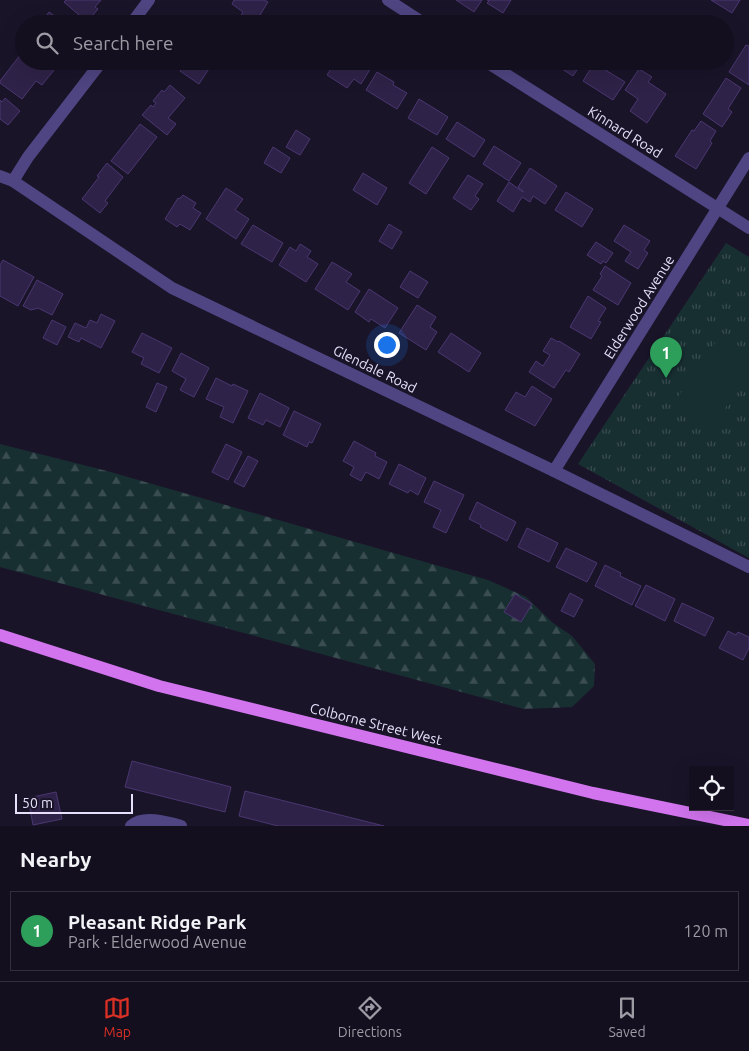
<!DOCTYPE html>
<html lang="en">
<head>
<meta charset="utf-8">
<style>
	body { margin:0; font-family:Ubuntu,sans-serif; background:#211d2c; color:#f1f3f6 }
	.controls { position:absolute; right:15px; bottom:15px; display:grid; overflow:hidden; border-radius:0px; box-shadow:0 5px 20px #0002 }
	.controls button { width:45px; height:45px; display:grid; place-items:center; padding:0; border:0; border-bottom:1px solid #332f3d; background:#140f1f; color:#f1f3f6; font:25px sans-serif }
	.scale { position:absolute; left:15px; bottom:12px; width:118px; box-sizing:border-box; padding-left:5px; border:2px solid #e7e0fb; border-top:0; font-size:14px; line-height:18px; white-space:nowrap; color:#e7e0fb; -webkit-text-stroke:4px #1a1429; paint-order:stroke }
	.you { position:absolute; left:386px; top:344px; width:18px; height:18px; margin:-12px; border:4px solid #fff; border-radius:50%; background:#1a73e8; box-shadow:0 0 0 8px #1a73e833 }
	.badge { display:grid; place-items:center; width:32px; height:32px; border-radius:50%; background:#d93025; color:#fff; font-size:16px; font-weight:700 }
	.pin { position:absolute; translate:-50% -41px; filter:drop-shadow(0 1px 2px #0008) }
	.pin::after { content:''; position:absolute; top:26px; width:18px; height:15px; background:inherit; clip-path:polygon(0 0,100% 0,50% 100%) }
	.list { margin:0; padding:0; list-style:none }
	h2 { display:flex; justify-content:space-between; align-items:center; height:65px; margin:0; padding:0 20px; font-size:21px }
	h2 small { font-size:16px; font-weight:400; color:#9d9ca4 }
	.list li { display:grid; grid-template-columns:32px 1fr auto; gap:15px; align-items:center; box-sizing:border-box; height:80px; margin:0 10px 10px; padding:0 10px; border:1px solid #332f3d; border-radius:0px }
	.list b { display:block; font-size:19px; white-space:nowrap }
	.list p { margin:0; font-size:16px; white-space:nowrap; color:#9d9ca4 }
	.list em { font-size:16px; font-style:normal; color:#9d9ca4 }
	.icon { flex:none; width:28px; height:28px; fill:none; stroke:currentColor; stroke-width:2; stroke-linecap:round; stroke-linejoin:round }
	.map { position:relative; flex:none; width:749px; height:826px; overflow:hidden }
	.search { position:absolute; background:#140f1f; box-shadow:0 5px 20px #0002; left:15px; right:15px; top:15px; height:55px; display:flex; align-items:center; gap:12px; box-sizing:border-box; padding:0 18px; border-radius:28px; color:#9d9ca4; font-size:19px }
	.sheet { height:155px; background:#140f1f }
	nav { display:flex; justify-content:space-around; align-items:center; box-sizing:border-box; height:70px; border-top:1px solid #332f3d; background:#140f1f; font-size:14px; color:#9d9ca4 }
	nav a { display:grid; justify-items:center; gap:2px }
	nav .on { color:#d93025 }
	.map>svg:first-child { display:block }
	.forest { fill:url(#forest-firs) }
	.park { fill:url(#park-tufts) }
	.pitch { fill:#182f32 }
	.building { fill:#2f2248; stroke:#4a3771 }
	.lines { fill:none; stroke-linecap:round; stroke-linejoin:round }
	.minor { stroke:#4f4582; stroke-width:12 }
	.major { stroke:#d174ee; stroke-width:12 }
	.labels { text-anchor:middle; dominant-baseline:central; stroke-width:4; stroke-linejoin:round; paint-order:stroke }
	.street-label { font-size:14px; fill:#e7e0fb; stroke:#1a1429 }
</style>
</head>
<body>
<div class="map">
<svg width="749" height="826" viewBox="0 0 749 826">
	<defs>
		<pattern id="forest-firs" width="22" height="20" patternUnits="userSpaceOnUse" patternTransform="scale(1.25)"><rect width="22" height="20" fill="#182f32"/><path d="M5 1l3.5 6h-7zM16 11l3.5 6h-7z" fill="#3a4d51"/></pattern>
		<pattern id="park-tufts" width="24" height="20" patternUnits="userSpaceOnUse" patternTransform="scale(1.25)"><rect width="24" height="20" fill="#182f32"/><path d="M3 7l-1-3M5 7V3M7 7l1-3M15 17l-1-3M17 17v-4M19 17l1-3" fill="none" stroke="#3a4d51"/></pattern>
	</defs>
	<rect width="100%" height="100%" fill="#1a1429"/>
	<!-- forest -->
	<path class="forest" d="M 0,444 L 107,471 L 488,580 L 526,597 L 553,623 L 572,636 L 595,664 L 594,686 L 572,707 L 524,709 L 0,567 Z"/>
	<!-- park -->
	<path class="park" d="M 726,243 L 749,257 L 749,558 L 578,464 Z"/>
	<!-- pitch -->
	<path class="pitch" d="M 721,334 L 749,353 L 749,373 L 709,432 L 671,407 Z"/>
	<!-- building -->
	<g class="building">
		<path d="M 66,0 L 101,0 L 95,7 L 98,9 L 87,22 L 64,2 Z"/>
		<path d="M 234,0 L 264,0 L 268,2 L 257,20 L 252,17 L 249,22 L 240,17 L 243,12 L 232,4 Z"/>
		<path d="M 456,0 L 482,0 L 474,12 Z"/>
		<path d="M 487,0 L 511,0 L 503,13 L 487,3 L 489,1 Z"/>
		<path d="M 711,0 L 740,0 L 732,13 Z"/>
		<path d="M 49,12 L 65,24 L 40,24 Z"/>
		<path d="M 519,15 L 534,24 L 514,24 Z"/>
		<path d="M 746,45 L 749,46 L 749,85 L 729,72 Z"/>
		<path d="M 24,50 L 24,61 L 42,61 L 54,70 L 42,85 L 36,81 L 22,99 L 0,83 L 0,81 Z"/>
		<path d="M 187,61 L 214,61 L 199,84 L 180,71 Z"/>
		<path d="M 309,61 L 323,61 L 319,68 Z"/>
		<path d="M 336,61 L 365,61 L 372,66 L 361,84 L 354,79 L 347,88 L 327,75 Z"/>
		<path d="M 550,61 L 583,61 L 573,76 Z"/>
		<path d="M 594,63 L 625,82 L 613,100 L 583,81 Z"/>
		<path d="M 639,69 L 652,77 L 648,82 L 666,94 L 647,123 L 630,111 L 638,99 L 625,90 Z"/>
		<path d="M 377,72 L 394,82 L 393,85 L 407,93 L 397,109 L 366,90 Z"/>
		<path d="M 726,78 L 741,88 L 728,109 L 732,112 L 722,127 L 703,114 Z"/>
		<path d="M 170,85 L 185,98 L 168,118 L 176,124 L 167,135 L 142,115 L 151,105 L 153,107 L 156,103 L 153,101 L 162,90 L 164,92 Z"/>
		<path d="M 5,98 L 20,111 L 8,125 L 0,119 L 0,100 L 2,102 Z"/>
		<path d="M 419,99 L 448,117 L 437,135 L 408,118 Z"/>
		<path d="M 701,121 L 716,131 L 710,141 L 712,143 L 696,169 L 675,156 L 692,130 L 694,131 Z"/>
		<path d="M 457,122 L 485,140 L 474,157 L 446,139 Z"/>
		<path d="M 140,124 L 157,137 L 128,174 L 111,161 Z"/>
		<path d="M 296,130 L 310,139 L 300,155 L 286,147 Z"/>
		<path d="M 494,146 L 521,163 L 509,181 L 483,164 Z"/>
		<path d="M 273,147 L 290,158 L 281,173 L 264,163 Z"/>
		<path d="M 432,147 L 449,158 L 426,194 L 409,183 Z"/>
		<path d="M 107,163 L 123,177 L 105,201 L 108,203 L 100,213 L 82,199 L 99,177 L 97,176 Z"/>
		<path d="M 530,168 L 557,186 L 545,204 L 533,196 L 530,202 L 522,197 L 513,212 L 497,201 L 509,182 L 523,192 L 523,191 L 518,187 Z"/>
		<path d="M 363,173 L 387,188 L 377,205 L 353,190 Z"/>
		<path d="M 468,175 L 483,184 L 475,196 L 479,199 L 471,210 L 453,198 Z"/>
		<path d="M 226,188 L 243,199 L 235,210 L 249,219 L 236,239 L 206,219 Z"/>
		<path d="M 566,192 L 593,209 L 582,227 L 555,210 Z"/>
		<path d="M 183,195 L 196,203 L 193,208 L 201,213 L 190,230 L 180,224 L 177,227 L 165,219 L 178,198 L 179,199 Z"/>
		<path d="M 389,224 L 402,232 L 392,249 L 379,241 Z"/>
		<path d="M 253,225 L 283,243 L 272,262 L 241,244 Z"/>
		<path d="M 624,225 L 650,241 L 644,250 L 648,253 L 638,269 L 625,261 L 631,252 L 614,241 Z"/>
		<path d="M 596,242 L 613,253 L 606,263 L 603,261 L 601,264 L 587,255 Z"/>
		<path d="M 300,244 L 311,251 L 307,257 L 318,264 L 306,282 L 279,265 L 290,247 L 296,251 Z"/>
		<path d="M 3,260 L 34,277 L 18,306 L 0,296 L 0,265 Z"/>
		<path d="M 332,262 L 352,274 L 346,282 L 360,291 L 348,310 L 315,289 Z"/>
		<path d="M 605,266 L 631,283 L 618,305 L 593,290 L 602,276 L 600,274 Z"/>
		<path d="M 410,271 L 428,282 L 418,298 L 400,287 Z"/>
		<path d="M 37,280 L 63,294 L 52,315 L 38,308 L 31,310 L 23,306 Z"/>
		<path d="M 369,289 L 398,308 L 385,328 L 371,319 L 369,322 L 355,312 Z"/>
		<path d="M 588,296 L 606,308 L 598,321 L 601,322 L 591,339 L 570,327 Z"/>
		<path d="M 417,305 L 436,317 L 430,327 L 437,332 L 426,350 L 399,333 Z"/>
		<path d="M 101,314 L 115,321 L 101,348 L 81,338 L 79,342 L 68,337 L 75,323 L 86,328 L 90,320 L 97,323 Z"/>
		<path d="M 52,320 L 66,327 L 57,345 L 43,338 Z"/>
		<path d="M 142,333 L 172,348 L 159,373 L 141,364 L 144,358 L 132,352 Z"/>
		<path d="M 451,333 L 481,353 L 469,372 L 438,352 Z"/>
		<path d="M 551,338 L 558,342 L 559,341 L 580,354 L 569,372 L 566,370 L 554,388 L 529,372 L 536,361 L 543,366 L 550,355 L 543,351 Z"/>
		<path d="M 181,353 L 209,368 L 194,397 L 180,390 L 186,379 L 172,371 Z"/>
		<path d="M 216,378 L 232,386 L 233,384 L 248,391 L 233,423 L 220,417 L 224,407 L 206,399 Z"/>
		<path d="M 157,383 L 167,387 L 156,412 L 146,407 Z"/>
		<path d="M 532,386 L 552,399 L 535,426 L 505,410 L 516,392 L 525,397 Z"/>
		<path d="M 260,393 L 289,408 L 280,427 L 266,420 L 263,425 L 248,418 Z"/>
		<path d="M 294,411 L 321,424 L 312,443 L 309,442 L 307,447 L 283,435 Z"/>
		<path d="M 354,441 L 376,453 L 375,456 L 387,462 L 379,479 L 366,472 L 361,481 L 350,475 L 354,467 L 343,461 Z"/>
		<path d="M 226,444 L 242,452 L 228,480 L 212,472 Z"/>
		<path d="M 248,456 L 258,461 L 244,487 L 234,482 Z"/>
		<path d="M 399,464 L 426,478 L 418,495 L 410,490 L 408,493 L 389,484 Z"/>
		<path d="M 434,481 L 464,495 L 446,533 L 433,527 L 441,510 L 424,502 Z"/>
		<path d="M 477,502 L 516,522 L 507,541 L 480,527 L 481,525 L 469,519 Z"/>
		<path d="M 527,528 L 558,543 L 549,562 L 518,547 Z"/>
		<path d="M 566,548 L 597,563 L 587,582 L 556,567 Z"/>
		<path d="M 605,565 L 621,573 L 620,576 L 641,586 L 632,605 L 595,586 Z"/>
		<path d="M 646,585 L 675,599 L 665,621 L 635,606 Z"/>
		<path d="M 570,593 L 583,600 L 574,617 L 561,611 Z"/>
		<path d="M 515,594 L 532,604 L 521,622 L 504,612 Z"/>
		<path d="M 682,603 L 714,618 L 705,636 L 674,621 Z"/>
		<path d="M 728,631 L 736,635 L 738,632 L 749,637 L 749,648 L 743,660 L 719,648 Z"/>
		<path d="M 132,761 L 231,787 L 225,812 L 125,787 Z"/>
		<path d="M 245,791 L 384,826 L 278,826 L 239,816 Z"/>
		<path d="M 56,792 L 62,819 L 33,825 L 28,798 Z"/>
	</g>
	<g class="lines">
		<!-- minor -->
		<g class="minor">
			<path d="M 388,0 L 425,24"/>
			<path d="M 131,24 L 149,0"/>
			<path d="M 485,61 L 749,228"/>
			<path d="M 0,176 L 13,181 L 172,288 L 554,471 L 749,567"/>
			<path d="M 13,181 L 28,157 L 102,61"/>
			<path d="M 554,471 L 749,158"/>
			<path d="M 131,826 C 143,815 167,822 181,826"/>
		</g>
		<!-- major -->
		<path class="major" d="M 0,635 L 159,686 L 593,793 L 749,825"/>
	</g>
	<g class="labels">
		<!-- street labels -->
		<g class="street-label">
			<text transform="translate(625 132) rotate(32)">Kinnard Road</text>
			<text transform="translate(639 307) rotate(-58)">Elderwood Avenue</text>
			<text transform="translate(375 369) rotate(26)">Glendale Road</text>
			<text transform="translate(376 724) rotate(14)">Colborne Street West</text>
		</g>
	</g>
</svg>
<div class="controls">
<button><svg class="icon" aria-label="locate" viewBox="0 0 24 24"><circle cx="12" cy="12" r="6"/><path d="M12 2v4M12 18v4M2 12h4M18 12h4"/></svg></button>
</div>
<div class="scale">50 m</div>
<div class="you"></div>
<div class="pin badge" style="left:666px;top:378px;background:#2e9e5b">1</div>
<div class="search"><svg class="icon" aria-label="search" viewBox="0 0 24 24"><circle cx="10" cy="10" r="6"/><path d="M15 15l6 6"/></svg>Search here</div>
</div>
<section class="sheet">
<h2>Nearby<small></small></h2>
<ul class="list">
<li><span class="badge" style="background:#2e9e5b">1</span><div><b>Pleasant Ridge Park</b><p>Park · Elderwood Avenue</p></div><em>120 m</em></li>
</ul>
</section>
<nav>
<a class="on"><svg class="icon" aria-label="map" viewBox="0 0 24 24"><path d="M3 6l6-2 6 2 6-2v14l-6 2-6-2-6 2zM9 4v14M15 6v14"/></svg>Map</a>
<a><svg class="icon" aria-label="directions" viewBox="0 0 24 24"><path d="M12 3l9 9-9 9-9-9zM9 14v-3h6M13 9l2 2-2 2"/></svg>Directions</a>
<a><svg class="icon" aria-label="saved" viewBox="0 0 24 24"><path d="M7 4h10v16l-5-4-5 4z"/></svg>Saved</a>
</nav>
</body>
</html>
